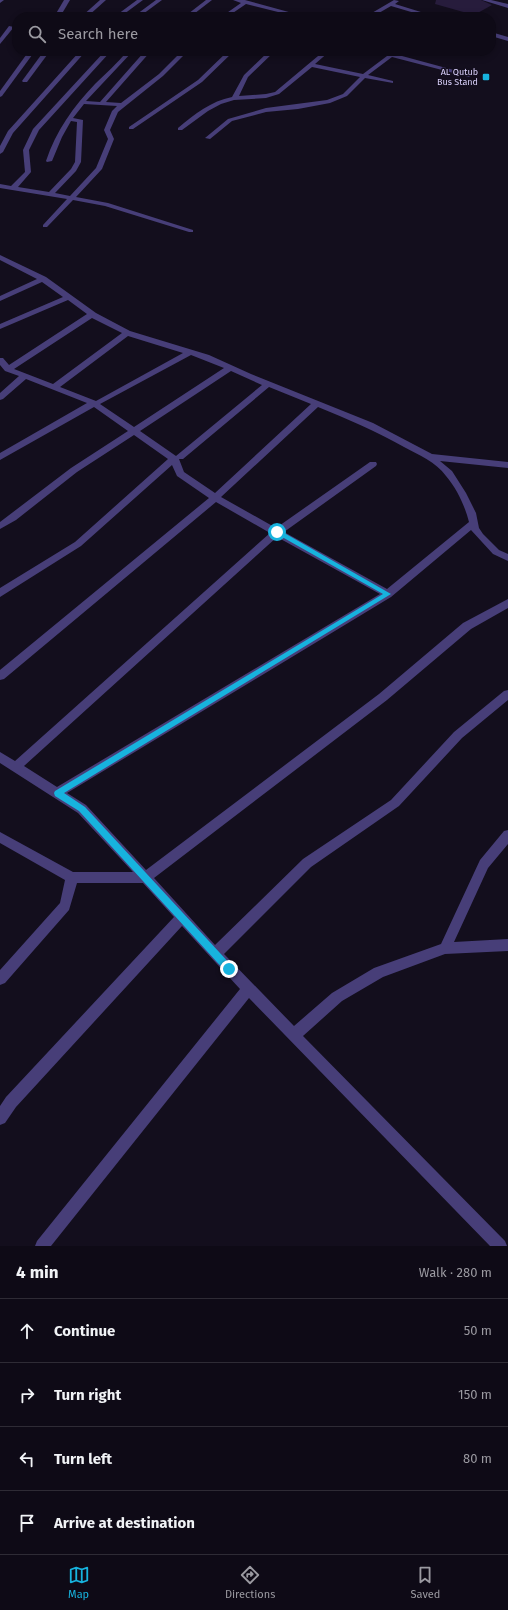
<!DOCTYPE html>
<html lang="en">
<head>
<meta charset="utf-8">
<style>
	body { margin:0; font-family:"Fira Sans",sans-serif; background:#1c1823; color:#f1f3f6 }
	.stop { position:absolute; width:12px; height:12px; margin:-9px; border:3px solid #17b3de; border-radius:50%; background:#fff }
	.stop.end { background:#17b3de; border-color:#fff; box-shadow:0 1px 4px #0008 }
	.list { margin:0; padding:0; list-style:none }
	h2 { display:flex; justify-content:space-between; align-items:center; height:52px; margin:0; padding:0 16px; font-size:17px }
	h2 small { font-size:13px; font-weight:400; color:#9b9aa1 }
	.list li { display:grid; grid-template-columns:26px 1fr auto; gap:12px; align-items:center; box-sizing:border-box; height:64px; padding:0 16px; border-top:1px solid #2e2b35 }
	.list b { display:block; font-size:15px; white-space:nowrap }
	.list em { font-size:13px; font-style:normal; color:#9b9aa1 }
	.icon { flex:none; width:22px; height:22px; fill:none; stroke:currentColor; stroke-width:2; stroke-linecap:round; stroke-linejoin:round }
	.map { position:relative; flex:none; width:508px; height:1246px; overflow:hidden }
	.search { position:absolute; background:#0e0a16; box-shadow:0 2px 6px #0003; left:12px; right:12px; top:12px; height:44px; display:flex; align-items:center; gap:10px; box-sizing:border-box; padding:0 14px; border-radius:16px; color:#9b9aa1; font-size:15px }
	.sheet { height:308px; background:#0e0a16 }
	nav { display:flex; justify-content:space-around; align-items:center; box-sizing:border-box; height:56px; border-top:1px solid #2e2b35; background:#0e0a16; font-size:11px; color:#9b9aa1 }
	nav a { display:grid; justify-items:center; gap:2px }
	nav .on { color:#17b3de }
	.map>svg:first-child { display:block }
	.building { fill:#271c3c }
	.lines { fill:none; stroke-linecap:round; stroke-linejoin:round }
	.minor { fill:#473e78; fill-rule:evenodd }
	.route { fill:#17b3de }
	.poi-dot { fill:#17b3de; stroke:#130e1d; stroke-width:1.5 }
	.labels { text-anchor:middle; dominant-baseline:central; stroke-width:3; stroke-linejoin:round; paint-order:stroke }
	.far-poi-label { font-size:9px; fill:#d9d0fa; stroke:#130e1d; text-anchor:end }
</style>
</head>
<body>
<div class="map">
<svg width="508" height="1246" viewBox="0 0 508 1246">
	<rect width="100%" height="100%" fill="#130e1d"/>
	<!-- building -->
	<path class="building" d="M 436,0 L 481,0 L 492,5 L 474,15 L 435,4 Z"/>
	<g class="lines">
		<!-- minor -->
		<g class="minor">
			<path d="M 0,0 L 4,0 L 0,3 Z"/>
			<path d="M 64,0 L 70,0 L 60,17 L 54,17 Z"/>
			<path d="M 100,0 L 106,0 L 87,17 L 81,17 Z"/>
			<path d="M 137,0 L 143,0 L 120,17 L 114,17 Z"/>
			<path d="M 156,0 L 162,0 L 139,17 L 133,17 Z"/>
			<path d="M 206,0 L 212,0 L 190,17 L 184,17 Z"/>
			<path d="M 233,0 L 245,0 L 307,17 L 298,17 L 246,4 L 227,17 L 221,17 L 241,3 Z"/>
			<path d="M 394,0 L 399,1 L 395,4 L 437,17 L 428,17 L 391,6 L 372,17 L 365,17 Z"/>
			<path d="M 482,0 L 491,0 L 508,4 L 508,8 Z"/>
			<path d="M 9,26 L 14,27 L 0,44 L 0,38 Z"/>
			<path d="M 491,32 L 508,37 L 508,41 L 491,36 Z"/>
			<path d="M 29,51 L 35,51 L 2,96 L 0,97 L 0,91 Z"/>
			<path d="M 44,51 L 50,51 L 27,82 L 23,82 L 22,81 Z"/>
			<path d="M 80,51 L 86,51 L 13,133 L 3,152 L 0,154 L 0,146 L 8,131 Z"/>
			<path d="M 105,51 L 111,51 L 39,130 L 29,150 L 31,172 L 18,187 L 49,192 L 71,169 L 75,162 L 77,122 L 71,121 L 62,137 L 52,161 L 47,162 L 46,161 C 56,131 73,107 95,84 C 106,73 118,63 127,51 L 133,51 L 86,101 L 100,102 L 145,51 L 151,51 L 106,102 L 121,103 L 159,74 L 182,51 L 188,51 L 163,76 L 118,112 L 110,130 L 114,139 L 102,169 L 76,197 L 108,203 L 193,230 L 193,232 L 189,232 L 105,206 L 73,200 L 47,227 L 43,227 L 43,225 L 67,199 L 0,188 L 0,184 L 11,186 L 25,172 L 23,150 L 33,129 ZM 84,104 L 117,106 L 112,111 L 104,130 L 108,139 L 96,168 L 70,196 L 55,193 L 76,171 L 81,162 L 83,120 L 73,118 Z"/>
			<path d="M 228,51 L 234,51 L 202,82 L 133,129 L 129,129 L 129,127 L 198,80 Z"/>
			<path d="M 269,51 L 275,51 L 248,77 L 239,96 L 266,94 L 275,92 L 324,51 L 330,51 L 315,64 L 363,74 L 391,53 L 472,75 L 469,77 L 392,57 L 368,75 L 393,81 L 393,83 L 365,78 L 347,96 L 330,103 L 298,109 L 266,112 L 232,121 L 210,139 L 205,138 L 228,119 L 266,108 L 327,100 L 343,94 L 360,77 L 312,67 L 279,94 L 266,98 L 234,100 L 221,104 L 208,111 L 182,130 L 178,130 L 178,128 C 195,114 211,101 232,97 L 244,75 Z"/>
			<path d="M 0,255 L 46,277 L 96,313 L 130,331 L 209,355 L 251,374 L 373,423 L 432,454 L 508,462 L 508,468 L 440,461 L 452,471 L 466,493 L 476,513 L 479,528 L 483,534 L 499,550 L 508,554 L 508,561 L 493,554 L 471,530 L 391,597 L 67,793 L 86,805 L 146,870 L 379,694 L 463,623 L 508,599 L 508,608 L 471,629 L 387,700 L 154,878 L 215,945 L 303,859 L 391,800 L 454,732 L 504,691 L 508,690 L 508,700 L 462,738 L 399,806 L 311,867 L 224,954 L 294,1026 L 332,993 L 374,968 L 441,944 L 480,860 L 504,831 L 508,830 L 508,844 L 488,868 L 454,942 L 508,939 L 508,951 L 445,954 L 383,977 L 342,1001 L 303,1036 L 505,1241 L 507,1246 L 490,1246 L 249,998 L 51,1246 L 35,1246 L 37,1241 L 240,989 L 182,926 L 16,1107 L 5,1123 L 0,1125 L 0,1106 L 6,1097 L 174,917 L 143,883 L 77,883 L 69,910 L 5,983 L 0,985 L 0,970 L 60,903 L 65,880 L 0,843 L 0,832 L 73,872 L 133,872 L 78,813 L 0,763 L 0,752 L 15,761 L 270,533 L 216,502 L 4,679 L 0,680 L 0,670 L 209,498 L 177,476 L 172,465 L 81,546 L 0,597 L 0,588 L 75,542 L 168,459 L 134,435 L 77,472 L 16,520 L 0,529 L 0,522 L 71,468 L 128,431 L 94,407 L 0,460 L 0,453 L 87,403 L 26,379 L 3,399 L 0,400 L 0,393 L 19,376 L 5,371 L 0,365 L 0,358 L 3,358 L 9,365 L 87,314 L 68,300 L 0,329 L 0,324 L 63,297 L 42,282 L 0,301 L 0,296 L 37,279 L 0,260 ZM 92,318 L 122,333 L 53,384 L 14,369 ZM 128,336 L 183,353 L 96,401 L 60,387 ZM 191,355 L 224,368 L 134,427 L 100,404 ZM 231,371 L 262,385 L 176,456 L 140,431 ZM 269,387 L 311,404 L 215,493 L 184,472 L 179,459 L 183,459 ZM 318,407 C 347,419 376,431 404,447 C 419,455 436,462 446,476 C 457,489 465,506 469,522 L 387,589 L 284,532 L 376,466 L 377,464 L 376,462 L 370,462 L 276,528 L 221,497 ZM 277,537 L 380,594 L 57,787 L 24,766 Z"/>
		</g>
	</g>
	<!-- route -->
	<path class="route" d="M 275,530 L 279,530 L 391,594 L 64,793 L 85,807 L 232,966 L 233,969 L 229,973 L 226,972 L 79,811 L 55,796 L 54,793 L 55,791 L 383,594 L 275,533 Z"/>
	<!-- markers -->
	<rect class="poi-dot" x="482" y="73" width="8" height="8" rx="2"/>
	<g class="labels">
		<!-- far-poi labels -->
		<g class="far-poi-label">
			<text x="478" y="72">AL Qutub<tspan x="478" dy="10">Bus Stand</tspan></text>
		</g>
	</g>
</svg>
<div class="stop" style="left:277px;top:532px"></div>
<div class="stop end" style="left:229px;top:969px"></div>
<div class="search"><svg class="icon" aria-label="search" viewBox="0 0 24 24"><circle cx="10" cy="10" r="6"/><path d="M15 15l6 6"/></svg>Search here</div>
</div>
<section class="sheet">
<h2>4 min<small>Walk · 280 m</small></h2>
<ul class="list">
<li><svg class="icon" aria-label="ahead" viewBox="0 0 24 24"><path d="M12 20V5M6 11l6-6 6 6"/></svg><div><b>Continue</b></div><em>50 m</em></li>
<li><svg class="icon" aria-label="right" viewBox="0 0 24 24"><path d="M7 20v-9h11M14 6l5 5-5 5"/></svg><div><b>Turn right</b></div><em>150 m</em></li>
<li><svg class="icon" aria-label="left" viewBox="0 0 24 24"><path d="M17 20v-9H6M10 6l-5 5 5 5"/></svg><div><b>Turn left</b></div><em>80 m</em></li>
<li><svg class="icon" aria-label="arrive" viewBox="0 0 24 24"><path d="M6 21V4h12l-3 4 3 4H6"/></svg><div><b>Arrive at destination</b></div></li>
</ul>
</section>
<nav>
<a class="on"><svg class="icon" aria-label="map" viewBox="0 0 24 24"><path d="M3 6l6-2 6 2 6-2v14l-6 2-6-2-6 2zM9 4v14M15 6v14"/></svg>Map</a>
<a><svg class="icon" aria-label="directions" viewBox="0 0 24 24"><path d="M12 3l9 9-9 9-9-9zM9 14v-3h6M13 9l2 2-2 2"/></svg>Directions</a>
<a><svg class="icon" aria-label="saved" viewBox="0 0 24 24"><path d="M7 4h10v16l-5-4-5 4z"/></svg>Saved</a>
</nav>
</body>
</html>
